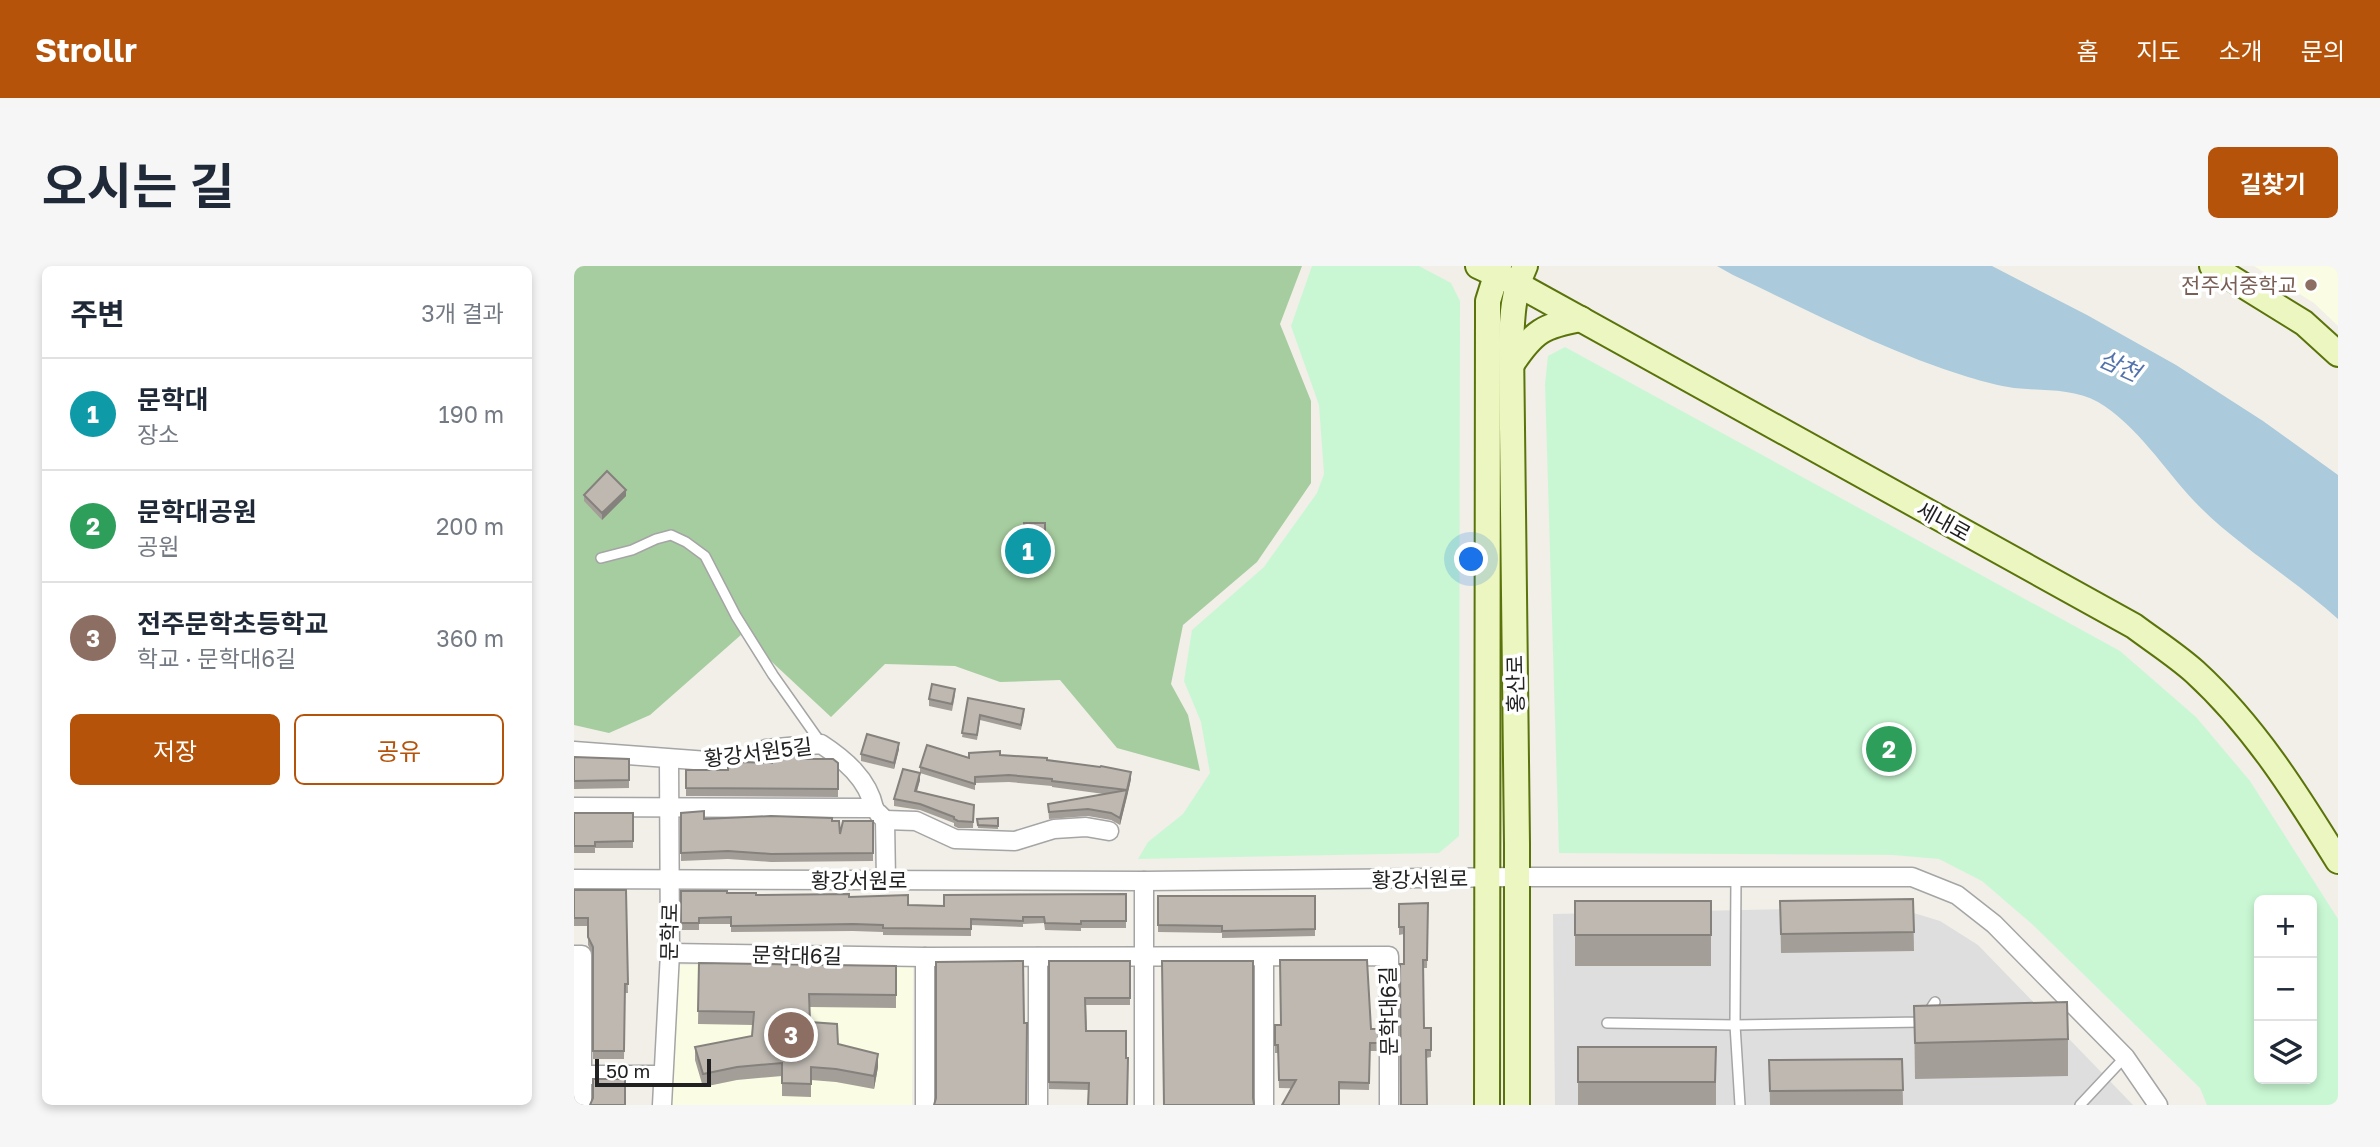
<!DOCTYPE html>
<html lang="ko">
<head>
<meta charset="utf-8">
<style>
	body { margin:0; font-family:"Golos Text","Noto Sans KR",sans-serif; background:#f6f6f7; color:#1f2937 }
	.controls { position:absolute; right:21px; bottom:21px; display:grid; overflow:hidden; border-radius:10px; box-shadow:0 4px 10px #0003 }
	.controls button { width:63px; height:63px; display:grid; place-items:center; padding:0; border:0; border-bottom:2px solid #e0e1e3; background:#fff; color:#1f2937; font:35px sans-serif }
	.scale { position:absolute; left:21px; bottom:18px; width:116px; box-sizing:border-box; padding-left:7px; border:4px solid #212121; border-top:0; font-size:19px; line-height:24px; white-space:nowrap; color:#212121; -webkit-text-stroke:5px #fff; paint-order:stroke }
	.you { position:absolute; left:898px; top:294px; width:24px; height:24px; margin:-18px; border:5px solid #fff; border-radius:50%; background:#1a73e8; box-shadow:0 0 0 10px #1a73e833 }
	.badge { display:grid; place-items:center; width:46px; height:46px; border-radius:50%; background:#b45309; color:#fff; font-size:23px; font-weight:700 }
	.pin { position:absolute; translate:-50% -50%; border:4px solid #fff; box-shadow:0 2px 7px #0006 }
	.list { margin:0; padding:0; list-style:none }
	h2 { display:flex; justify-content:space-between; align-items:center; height:91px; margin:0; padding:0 28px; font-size:30px }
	h2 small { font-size:23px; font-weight:400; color:#747a83 }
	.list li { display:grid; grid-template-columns:46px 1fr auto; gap:21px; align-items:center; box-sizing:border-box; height:112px; padding:0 28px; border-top:2px solid #e0e1e3 }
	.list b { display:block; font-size:26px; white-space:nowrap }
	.list p { margin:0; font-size:23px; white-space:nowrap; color:#747a83 }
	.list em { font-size:23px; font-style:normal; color:#747a83 }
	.actions { display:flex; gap:14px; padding:21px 28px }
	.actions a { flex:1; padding:16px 0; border:2px solid #b45309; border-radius:10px; text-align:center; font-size:24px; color:#b45309 }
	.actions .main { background:#b45309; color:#fff }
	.icon { flex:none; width:38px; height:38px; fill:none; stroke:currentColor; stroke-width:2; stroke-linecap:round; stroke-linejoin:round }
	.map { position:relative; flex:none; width:1764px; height:839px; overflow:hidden; border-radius:10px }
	header { display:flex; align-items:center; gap:42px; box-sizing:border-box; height:98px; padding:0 35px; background:#b45309; color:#fff }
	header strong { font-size:33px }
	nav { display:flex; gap:38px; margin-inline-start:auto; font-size:24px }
	.intro { display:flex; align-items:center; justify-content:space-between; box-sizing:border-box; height:168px; padding:0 42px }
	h1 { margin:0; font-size:49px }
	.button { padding:18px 32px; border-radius:10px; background:#b45309; color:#fff; font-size:24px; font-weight:700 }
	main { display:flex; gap:42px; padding:0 42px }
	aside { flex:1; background:#fff; border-radius:10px; box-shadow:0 4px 10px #0003 }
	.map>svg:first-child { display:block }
	.residential { fill:#dfdede }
	.education { fill:#fafde4 }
	.forest { fill:#a6cd9f }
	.park { fill:#c9f7d3; fill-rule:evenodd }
	.water { fill:#abcadb }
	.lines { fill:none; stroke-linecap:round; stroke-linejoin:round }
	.lane-casing { stroke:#a5a5a5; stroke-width:12 }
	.street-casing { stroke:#a5a5a5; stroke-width:21 }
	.secondary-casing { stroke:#5a740b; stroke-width:28 }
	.lane { stroke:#fff; stroke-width:9 }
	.street { stroke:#fff; stroke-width:18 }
	.secondary { stroke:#ecf6c0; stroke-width:24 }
	.wall { fill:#a39e98 }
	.shaded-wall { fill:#85817c }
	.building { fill:#beb8b1; stroke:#85817c; stroke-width:2 }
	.education-dot { fill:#8d6e63; stroke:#fff; stroke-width:2.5 }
	.labels { text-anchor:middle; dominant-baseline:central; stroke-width:7; stroke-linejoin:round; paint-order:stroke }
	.education-label { font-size:21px; fill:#785e54; stroke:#fff; text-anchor:end }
	.street-label { font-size:21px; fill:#212121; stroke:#fff }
	.water-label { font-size:23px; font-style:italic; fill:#5172ac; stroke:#fff }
</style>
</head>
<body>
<header>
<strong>Strollr</strong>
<nav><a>홈</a><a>지도</a><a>소개</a><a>문의</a></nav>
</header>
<div class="intro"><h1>오시는 길</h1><a class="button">길찾기</a></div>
<main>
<aside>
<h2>주변<small>3개 결과</small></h2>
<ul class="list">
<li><span class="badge" style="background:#0f9aa8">1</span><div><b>문학대</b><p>장소</p></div><em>190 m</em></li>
<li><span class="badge" style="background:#2e9e5b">2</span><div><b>문학대공원</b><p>공원</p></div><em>200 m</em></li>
<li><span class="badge" style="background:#8d6e63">3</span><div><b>전주문학초등학교</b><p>학교 · 문학대6길</p></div><em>360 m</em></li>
</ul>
<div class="actions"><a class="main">저장</a><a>공유</a></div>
</aside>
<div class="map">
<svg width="1764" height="839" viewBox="0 0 1764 839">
	<rect width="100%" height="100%" fill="#f1efe8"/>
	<!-- residential -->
	<path class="residential" d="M 1320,641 L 1366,655 L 1404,679 L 1559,839 L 981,839 L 979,648 Z"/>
	<!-- education -->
	<g class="education">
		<path d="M 1680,0 L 1764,0 L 1764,60 L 1740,37 Z"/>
		<path d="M 96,699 L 339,700 L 338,839 L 97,839 Z"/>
	</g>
	<!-- forest -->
	<path class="forest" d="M 0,0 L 728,0 L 706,58 L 737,135 L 737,217 L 683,296 L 609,359 L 597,418 L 614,449 L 626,505 L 543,482 L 486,414 L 426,416 L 381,400 L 311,398 L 257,451 L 168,368 L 76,449 L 35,467 L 0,459 Z"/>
	<!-- park -->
	<g class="park">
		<path d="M 738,0 L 845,0 L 877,17 L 886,35 L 885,570 L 865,587 L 564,593 L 574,576 L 609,548 L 636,507 L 627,456 L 610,415 L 618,364 L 690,301 L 743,227 L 750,208 L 745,139 L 717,60 Z"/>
		<path d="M 991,81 L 1546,385 L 1622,451 L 1676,515 L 1764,653 L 1764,839 L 1633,839 L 1626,822 L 1458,658 L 1408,615 L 1365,593 L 1319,589 L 985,587 L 971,118 L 974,90 ZM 1738,634 L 1738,813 L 1685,813 L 1685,634 Z"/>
	</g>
	<!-- water -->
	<path class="water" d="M 1143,0 L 1418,0 L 1513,49 L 1602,99 L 1689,155 L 1764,209 L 1764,353 C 1718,311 1663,280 1620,235 C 1590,203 1563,159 1524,136 C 1499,122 1468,125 1440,122 C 1425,120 1408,115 1394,111 C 1313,86 1236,45 1159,9 Z"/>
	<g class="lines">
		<!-- lane casing -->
		<g class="lane-casing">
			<g id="lane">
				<path d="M 27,292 L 58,284 L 82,273 L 97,269 L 112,276 L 131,290 L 162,350 L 199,409 L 247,477"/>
				<path d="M 1162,612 L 1161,759 L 1166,839"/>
				<path d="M 1033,757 L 1161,759 L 1348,756 L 1361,736"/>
				<path d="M 1506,839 L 1551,791"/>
			</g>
		</g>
		<!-- street casing -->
		<g class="street-casing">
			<g id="street">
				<path d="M 0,485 L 147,496 L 177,491 L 192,483 L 247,478 C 270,493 294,513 300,542"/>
				<path d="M 0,541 L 300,542"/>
				<path d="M 304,547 L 311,554 L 312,615"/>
				<path d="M 311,554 L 342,555 L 381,573 L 441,575 L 480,563 L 512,561 L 535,565"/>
				<path d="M 0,613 L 570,615 L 943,611 L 1338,611 L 1383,629 L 1420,658 L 1551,791 L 1584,839"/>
				<path d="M 570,615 L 570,839"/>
				<path d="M 96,687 L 351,691 L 815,690 L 815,839"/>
				<path d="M 0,689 L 8,689 L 8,839"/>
				<path d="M 351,691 L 351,839"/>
				<path d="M 464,691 L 464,839"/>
				<path d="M 690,691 L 690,839"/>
				<path d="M 0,809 L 88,809"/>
				<path d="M 88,839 L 96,687 L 95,493"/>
			</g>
		</g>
		<!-- secondary casing -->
		<g class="secondary-casing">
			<g id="secondary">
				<path d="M 904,0 L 943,18 L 1010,55 L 1560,360 C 1580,375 1602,389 1621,406 C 1680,460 1722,527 1764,595"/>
				<path d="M 1638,0 L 1730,57 L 1764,88"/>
				<path d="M 938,98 C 960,65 969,60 1007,53"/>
				<path d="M 913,839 L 914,35 L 925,0"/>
				<path d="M 943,839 L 943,578 L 937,78 C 938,50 939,26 951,0"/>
			</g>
		</g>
		<!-- lane -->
		<use href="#lane" class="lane"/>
		<!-- street -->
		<use href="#street" class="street"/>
		<!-- secondary -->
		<use href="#secondary" class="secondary"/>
	</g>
	<!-- wall -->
	<g class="wall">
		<path d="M 10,229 L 52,230 L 28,254 L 10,235 Z"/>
		<path d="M 450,257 L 471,257 L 471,281 L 451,282 Z"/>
		<path d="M 381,429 L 378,445 L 355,440 L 355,433 Z"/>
		<path d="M 394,432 L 450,448 L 447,464 L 406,454 L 403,474 L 388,471 Z"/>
		<path d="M 325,483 L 320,503 L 287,495 L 287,488 Z"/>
		<path d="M 426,489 L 473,494 L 557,513 L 546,559 L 537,554 L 514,550 L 475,553 L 474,538 L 530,528 L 478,521 L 478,520 L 435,516 L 401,517 L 401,524 L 346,507 L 346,514 L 343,525 L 400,539 L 399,562 L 384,562 L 380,560 L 380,557 L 346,544 L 320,540 L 320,533 L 346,507 L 346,501 L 395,492 Z"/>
		<path d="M 0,491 L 55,493 L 55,522 L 0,523 Z"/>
		<path d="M 226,493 L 264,497 L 264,531 L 112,530 L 112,504 L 154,504 Z"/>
		<path d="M 0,547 L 59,547 L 59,582 L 21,582 L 21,587 L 0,587 Z"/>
		<path d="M 107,547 L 130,553 L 258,555 L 266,568 L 299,555 L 299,595 L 197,596 L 154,593 L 107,595 Z"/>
		<path d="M 424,552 L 424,563 L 404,562 L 403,553 Z"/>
		<path d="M 0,624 L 52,624 L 54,727 L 51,727 L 50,793 L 19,793 L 19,689 L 14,679 L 14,660 L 0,660 Z"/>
		<path d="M 107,625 L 182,629 L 275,631 L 334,639 L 370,640 L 552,628 L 552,662 L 507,662 L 507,665 L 471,664 L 470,657 L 449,658 L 449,661 L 397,659 L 397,670 L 309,669 L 309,666 L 279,665 L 157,666 L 157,658 L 125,658 L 125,664 L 107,664 Z"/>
		<path d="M 584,630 L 741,630 L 741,670 L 648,672 L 648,667 L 584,666 Z"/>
		<path d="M 1339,633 L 1340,685 L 1207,687 L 1206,635 Z"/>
		<rect x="1001" y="635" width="136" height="65"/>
		<path d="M 854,637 L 853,702 L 849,702 L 850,762 L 857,762 L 857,791 L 852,792 L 830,698 L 830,668 L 825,669 L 825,638 Z"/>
		<path d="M 475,695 L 556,695 L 556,739 L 512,739 L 515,824 L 475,823 Z"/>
		<path d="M 125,697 L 322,700 L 322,742 L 236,741 L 236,756 L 264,778 L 304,801 L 300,823 L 262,816 L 237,814 L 237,831 L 208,830 L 208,810 L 163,814 L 129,821 L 121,794 L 121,781 L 178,770 L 179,759 L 124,758 Z"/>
		<path d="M 1340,740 L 1494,773 L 1494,810 L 1341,813 Z"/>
		<path d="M 701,759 L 804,763 L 804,785 L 796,785 L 795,824 L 705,822 L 704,787 L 701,787 Z"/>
		<rect x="1004" y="781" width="138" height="58"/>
		<path d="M 1328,793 L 1329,839 L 1196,839 L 1195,794 Z"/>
	</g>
	<!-- shaded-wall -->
	<g class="shaded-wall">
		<path d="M 52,224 L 52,230 L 28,254 L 28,247 Z"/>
		<path d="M 325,477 L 325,483 L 320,503 L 320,497 Z"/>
		<path d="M 557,506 L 557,513 L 553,531 L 553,524 Z"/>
		<path d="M 346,507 L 346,514 L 341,531 L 341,525 Z"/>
		<path d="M 553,524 L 553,531 L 546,559 L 546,552 Z"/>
		<path d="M 304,788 L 304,801 L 300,823 L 300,810 Z"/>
	</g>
	<!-- building -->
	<g class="building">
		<path d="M 33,205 L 52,224 L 28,247 L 10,229 Z"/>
		<path d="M 450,257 L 471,257 L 471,274 L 451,275 Z"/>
		<path d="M 358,418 L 381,423 L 378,438 L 355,433 Z"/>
		<path d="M 394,432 L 450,443 L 447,459 L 406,449 L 403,469 L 388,467 Z"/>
		<path d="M 293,468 L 325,477 L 320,497 L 287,488 Z"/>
		<path d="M 353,479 L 395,492 L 395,487 L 426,485 L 426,489 L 473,492 L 473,494 L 526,501 L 527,500 L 557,506 L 553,524 L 478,515 L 478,513 L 435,509 L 401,511 L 401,518 L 346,501 Z"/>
		<path d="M 226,485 L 226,493 L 259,493 L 264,497 L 264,523 L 112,522 L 112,504 L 154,504 L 154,499 L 168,496 L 198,497 L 198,486 Z"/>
		<path d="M 0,491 L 55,493 L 55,514 L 0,515 Z"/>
		<path d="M 329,503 L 346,507 L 341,525 L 400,539 L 399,556 L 384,555 L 380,553 L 380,551 L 346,538 L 320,533 Z"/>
		<path d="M 553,524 L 546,552 L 537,547 L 514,543 L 475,546 L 474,538 Z"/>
		<path d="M 130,545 L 130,553 L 197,550 L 258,552 L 258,555 L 265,555 L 266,568 L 269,555 L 299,555 L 299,587 L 197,588 L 154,585 L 107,587 L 107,547 Z"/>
		<path d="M 0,547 L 59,547 L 59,575 L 21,576 L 21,580 L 0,580 Z"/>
		<path d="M 424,552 L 424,560 L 404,559 L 403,553 Z"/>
		<path d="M 0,624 L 52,624 L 54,718 L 51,718 L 50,785 L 19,785 L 19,681 L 14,671 L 14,652 L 0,652 Z"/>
		<path d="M 107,625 L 153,625 L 153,627 L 182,627 L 182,629 L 275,628 L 275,631 L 334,629 L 334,639 L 370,640 L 370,629 L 552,628 L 552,655 L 507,655 L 507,658 L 471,657 L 470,651 L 449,651 L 449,655 L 397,653 L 397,663 L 309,662 L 309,659 L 279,658 L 157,660 L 157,651 L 125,652 L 125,657 L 107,657 Z"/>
		<path d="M 584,630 L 741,630 L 741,663 L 648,665 L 648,660 L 584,659 Z"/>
		<path d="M 1339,633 L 1340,666 L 1207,668 L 1206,635 Z"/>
		<rect x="1001" y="635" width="136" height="34"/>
		<path d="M 854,637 L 853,694 L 849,694 L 850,762 L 857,762 L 857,784 L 852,784 L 853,839 L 827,839 L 826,698 L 830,698 L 830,661 L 825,661 L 825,638 Z"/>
		<path d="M 706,694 L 793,694 L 797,763 L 804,763 L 804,777 L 796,777 L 795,817 L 765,816 L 765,839 L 708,839 L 722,814 L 705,814 L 704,779 L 701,779 L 701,759 L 707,759 Z"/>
		<path d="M 449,695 L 450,757 L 453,757 L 452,839 L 360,839 L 362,832 L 362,696 Z"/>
		<path d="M 475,695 L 556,695 L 556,732 L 511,732 L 512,765 L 552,765 L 552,792 L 554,792 L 553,839 L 514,839 L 515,817 L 475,816 Z"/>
		<path d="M 588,695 L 679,695 L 679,832 L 680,839 L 590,839 Z"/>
		<path d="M 125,697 L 322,700 L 322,729 L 235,728 L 236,756 L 263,758 L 264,778 L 304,788 L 300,810 L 262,803 L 237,801 L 237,818 L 208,817 L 208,797 L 163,801 L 129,808 L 121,781 L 178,770 L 180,746 L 124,745 Z"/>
		<path d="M 1493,736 L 1494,773 L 1341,777 L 1340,740 Z"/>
		<path d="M 1004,781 L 1142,781 L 1141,816 L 1004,816 Z"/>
		<path d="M 1328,793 L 1329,824 L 1196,825 L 1195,794 Z"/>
		<path d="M 19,813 L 51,813 L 51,839 L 16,839 L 19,832 Z"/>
	</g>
	<!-- markers -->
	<circle class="education-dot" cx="1737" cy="19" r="7"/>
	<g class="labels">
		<!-- education labels -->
		<g class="education-label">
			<text x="1723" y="19">전주서중학교</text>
		</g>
		<!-- street labels -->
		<g class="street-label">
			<text transform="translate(1370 255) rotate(29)">세내로</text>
			<text transform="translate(941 418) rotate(-91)">홍산로</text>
			<text transform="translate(184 486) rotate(-7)">황강서원5길</text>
			<text transform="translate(846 613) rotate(-1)">황강서원로</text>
			<text x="285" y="614">황강서원로</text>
			<text transform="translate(95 666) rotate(-89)">문학로</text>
			<text transform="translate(223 689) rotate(1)">문학대6길</text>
			<text transform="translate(814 745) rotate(-91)">문학대6길</text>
		</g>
		<!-- water labels -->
		<g class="water-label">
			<text transform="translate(1546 99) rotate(24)">삼천</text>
		</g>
	</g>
</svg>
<div class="controls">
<button>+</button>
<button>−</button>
<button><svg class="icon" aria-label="layers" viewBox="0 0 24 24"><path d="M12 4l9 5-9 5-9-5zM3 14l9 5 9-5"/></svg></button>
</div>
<div class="scale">50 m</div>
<div class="you"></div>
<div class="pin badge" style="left:454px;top:285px;background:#0f9aa8">1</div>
<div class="pin badge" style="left:1315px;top:483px;background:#2e9e5b">2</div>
<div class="pin badge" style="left:217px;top:769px;background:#8d6e63">3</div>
</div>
</main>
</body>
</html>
